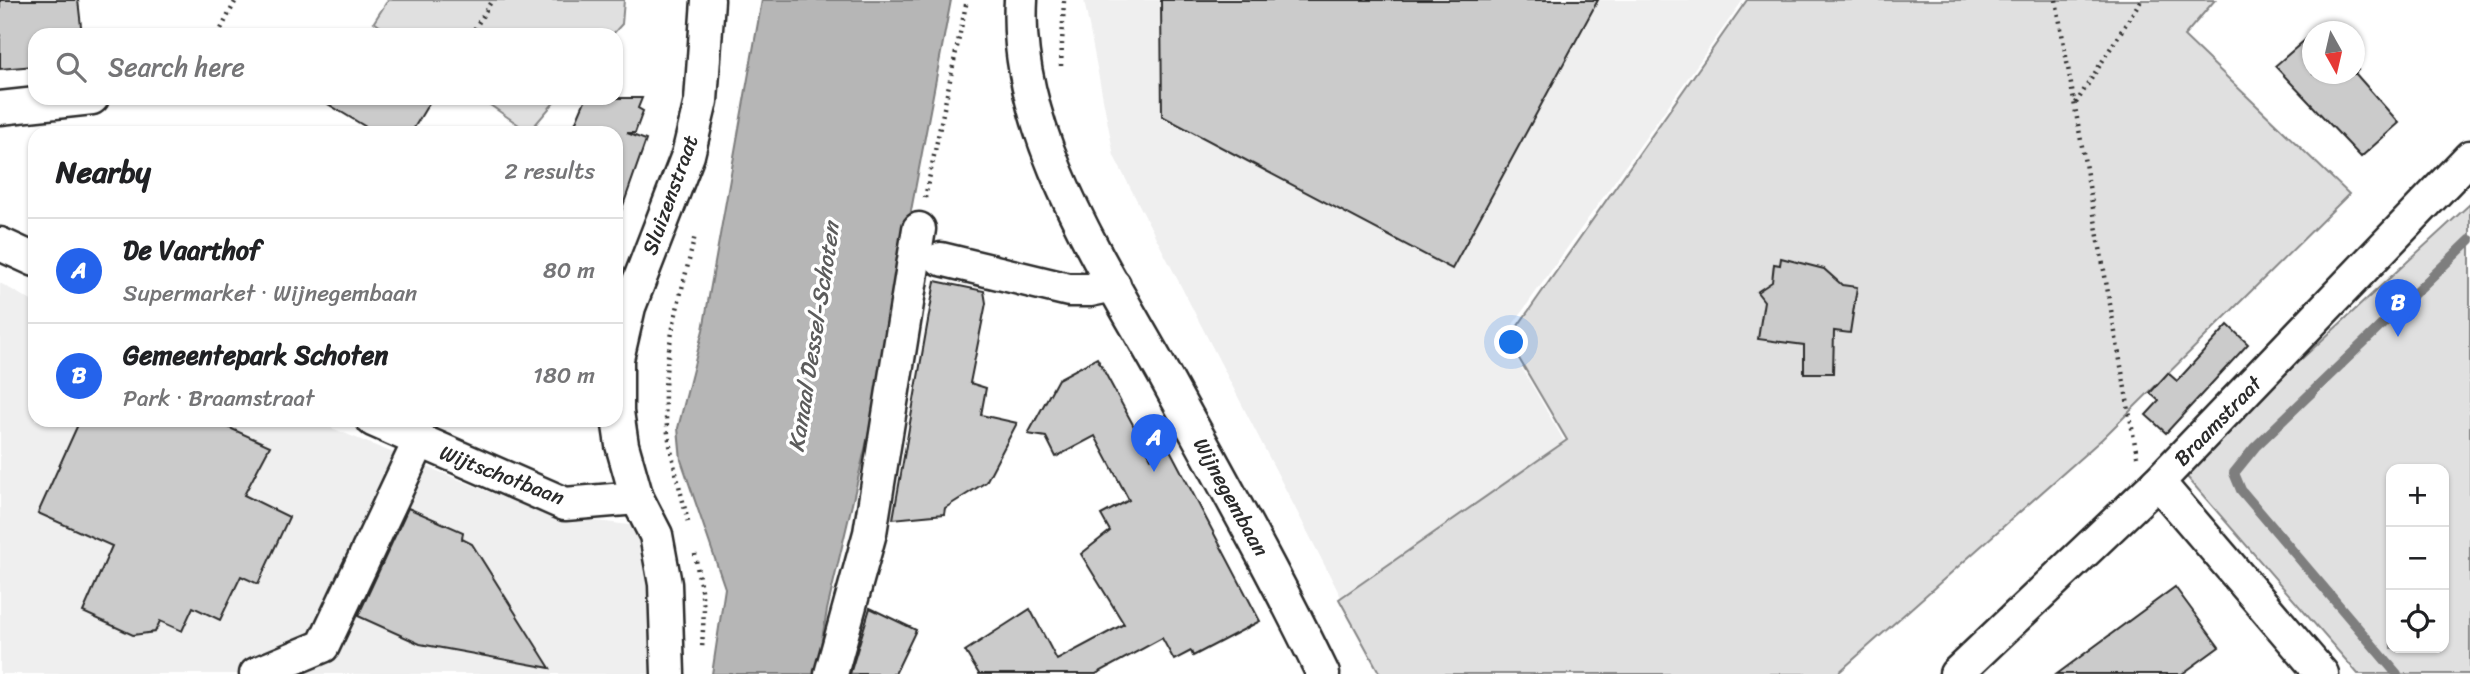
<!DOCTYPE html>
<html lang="en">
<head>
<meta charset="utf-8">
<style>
	body { margin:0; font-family:Sriracha,sans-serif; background:#f6f6f6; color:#202124 }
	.controls { position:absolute; right:21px; bottom:21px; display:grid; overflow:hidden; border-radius:14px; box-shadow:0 2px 5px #0004 }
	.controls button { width:63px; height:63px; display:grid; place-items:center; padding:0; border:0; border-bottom:2px solid #e0e0e0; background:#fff; color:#202124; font:35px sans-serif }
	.compass { position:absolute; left:2302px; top:21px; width:63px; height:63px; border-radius:50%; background:#fff; box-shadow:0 2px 5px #0004; rotate:172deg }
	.you { position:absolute; left:1512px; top:343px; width:24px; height:24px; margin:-18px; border:5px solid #fff; border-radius:50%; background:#1a73e8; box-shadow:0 0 0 10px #1a73e833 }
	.badge { display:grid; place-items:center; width:46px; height:46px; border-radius:50%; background:#2563eb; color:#fff; font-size:23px; font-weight:700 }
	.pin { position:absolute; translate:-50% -58px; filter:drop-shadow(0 2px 4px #0008) }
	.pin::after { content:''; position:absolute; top:37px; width:24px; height:21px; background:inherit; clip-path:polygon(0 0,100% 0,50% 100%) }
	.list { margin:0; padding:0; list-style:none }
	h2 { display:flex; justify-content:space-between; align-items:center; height:91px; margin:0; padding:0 28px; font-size:30px }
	h2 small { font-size:23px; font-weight:400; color:#757577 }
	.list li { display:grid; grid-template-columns:46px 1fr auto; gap:21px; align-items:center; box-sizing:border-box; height:105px; padding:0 28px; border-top:2px solid #e0e0e0 }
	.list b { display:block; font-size:26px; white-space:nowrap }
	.list p { margin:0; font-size:23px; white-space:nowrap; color:#757577 }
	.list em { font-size:23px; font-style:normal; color:#757577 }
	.icon { flex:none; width:38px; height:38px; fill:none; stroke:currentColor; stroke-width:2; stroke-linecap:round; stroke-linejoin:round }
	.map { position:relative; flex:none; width:2470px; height:674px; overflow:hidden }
	.search { position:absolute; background:#fff; box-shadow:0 2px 5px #0004; left:28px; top:28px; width:595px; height:77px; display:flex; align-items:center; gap:18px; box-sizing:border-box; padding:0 24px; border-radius:21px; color:#757577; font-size:26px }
	.panel { position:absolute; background:#fff; box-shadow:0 2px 5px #0004; left:28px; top:126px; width:595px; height:301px; border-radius:21px }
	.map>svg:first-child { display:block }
	.built { fill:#efefef }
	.green { fill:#e0e0e0; stroke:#868686; stroke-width:2; fill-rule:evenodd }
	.water { fill:#b6b6b6; stroke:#7e7e7e; stroke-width:2 }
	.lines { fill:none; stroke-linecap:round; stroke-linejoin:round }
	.stream { stroke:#7e7e7e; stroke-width:10 }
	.building { fill:#cbcbcb; stroke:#2b2b2b; stroke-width:2 }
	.minor-casing { stroke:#2b2b2b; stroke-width:37 }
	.path { stroke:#2b2b2b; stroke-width:4.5; stroke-dasharray:2 5; stroke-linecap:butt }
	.minor { stroke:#fff; stroke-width:32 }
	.labels { text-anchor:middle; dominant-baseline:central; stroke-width:7; stroke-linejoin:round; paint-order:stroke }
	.street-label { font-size:21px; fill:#2b2b2b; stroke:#fff }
	.water-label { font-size:23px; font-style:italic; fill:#5c5c5c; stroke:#fff }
</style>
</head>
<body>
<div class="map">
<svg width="2470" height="674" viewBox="0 0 2470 674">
	<rect width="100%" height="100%" fill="#fff"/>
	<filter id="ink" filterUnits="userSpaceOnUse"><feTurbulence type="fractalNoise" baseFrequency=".0143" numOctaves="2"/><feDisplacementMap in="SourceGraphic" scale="14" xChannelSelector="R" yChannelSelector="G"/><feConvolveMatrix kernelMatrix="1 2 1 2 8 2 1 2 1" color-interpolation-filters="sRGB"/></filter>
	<g filter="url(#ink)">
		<!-- built -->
		<g class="built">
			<path d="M 1084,0 L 1743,0 L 1504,337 L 1564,441 L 1341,597 L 1114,156 Z"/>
			<path d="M 0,283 L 35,303 L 35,420 L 312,420 L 543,514 L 652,528 L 673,674 L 0,674 Z"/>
		</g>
		<!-- green -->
		<g class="green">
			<path d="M 388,0 L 624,0 L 622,24 L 612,35 L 392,35 L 374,22 Z"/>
			<path d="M 1747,0 L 2215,0 L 2184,36 L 2349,194 L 2102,439 L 1837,674 L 1380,674 L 1339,599 L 1567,440 L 1508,340 Z"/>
			<path d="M 480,98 L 558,98 L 529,132 Z"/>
			<path d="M 2470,204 L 2470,674 L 2358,674 L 2181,470 ZM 2391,469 L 2444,469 L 2444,648 L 2391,648 Z"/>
		</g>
		<!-- water -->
		<path class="water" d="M 762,0 L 951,0 L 869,432 L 827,610 L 816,674 L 712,674 L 725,588 L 681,460 L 678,428 L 703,330 Z"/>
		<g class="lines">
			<!-- stream -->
			<path class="stream" d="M 2397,674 L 2241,490 L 2234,473 L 2255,447 L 2470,240"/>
		</g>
		<!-- building -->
		<g class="building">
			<path d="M 0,0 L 78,0 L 82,35 L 35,35 L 35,66 L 0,69 Z"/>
			<path d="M 1161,0 L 1598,0 L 1452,269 L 1162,116 Z"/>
			<path d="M 2313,33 L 2313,74 L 2355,74 L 2355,67 L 2358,70 L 2355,73 L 2399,123 L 2361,157 L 2275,66 Z"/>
			<path d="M 318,98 L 432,98 L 411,133 L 376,133 Z"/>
			<path d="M 586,98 L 642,98 L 638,108 L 643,111 L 635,133 L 627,133 L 646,140 L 620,214 L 616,213 L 616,133 L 571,133 Z"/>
			<path d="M 1781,258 L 1824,269 L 1842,285 L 1857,287 L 1850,333 L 1834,331 L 1833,373 L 1804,373 L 1804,345 L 1758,339 L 1764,301 L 1757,292 L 1772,282 L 1774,264 L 1780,265 Z"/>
			<path d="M 935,281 L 984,291 L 986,303 L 970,383 L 986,388 L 981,415 L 1017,423 L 986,482 L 945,508 L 944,514 L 893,519 Z"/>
			<path d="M 2228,325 L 2248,344 L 2166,433 L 2146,415 L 2159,401 L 2150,393 L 2168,373 L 2177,381 Z"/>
			<path d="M 1097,358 L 1151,458 L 1169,448 L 1260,621 L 1193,656 L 1191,651 L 1174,660 L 1162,638 L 1096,674 L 979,674 L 965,651 L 1030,609 L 1057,660 L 1124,624 L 1081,554 L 1110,531 L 1101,515 L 1129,500 L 1095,436 L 1056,457 L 1046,437 L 1028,434 L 1058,379 Z"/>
			<path d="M 80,420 L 212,420 L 270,446 L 244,495 L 289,517 L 258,584 L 241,576 L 220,620 L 193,607 L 182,631 L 160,621 L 155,632 L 133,635 L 83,612 L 112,546 L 38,513 Z"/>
			<path d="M 408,508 L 463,532 L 462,539 L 472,544 L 550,668 L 420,644 L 358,616 Z"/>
			<path d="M 2175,587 L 2219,647 L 2182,674 L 2057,674 Z"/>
			<path d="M 870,608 L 916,630 L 895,674 L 850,674 Z"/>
		</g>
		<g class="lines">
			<!-- minor casing -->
			<g class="minor-casing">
				<g id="minor">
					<path d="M 1021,0 C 1013,133 1105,268 1167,380 C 1220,477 1275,574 1323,674"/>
					<path d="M 0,108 L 92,98"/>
					<path d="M 0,244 L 35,260"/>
					<path d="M 941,259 L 1069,290 L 1090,290 L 1114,285"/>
					<path d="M 373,420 L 565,504 L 637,498"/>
					<path d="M 2158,482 L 2322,674"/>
					<path d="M 256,674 L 323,646 L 419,442"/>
					<path d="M 668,674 L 665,584 L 656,535 L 637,498 L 622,445 L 617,412 L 617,359 L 629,307 L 688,155 L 701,101 L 708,0"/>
					<path d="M 831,674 L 870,533 L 919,229"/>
					<path d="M 1956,674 L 2158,482 L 2470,157"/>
				</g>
			</g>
			<!-- path -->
			<g class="path">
				<path d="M 2056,0 L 2137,456"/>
				<path d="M 218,35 L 236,0"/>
				<path d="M 471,35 L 492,0"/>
				<path d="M 1061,66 L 1064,0"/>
				<path d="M 2076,103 L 2141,0"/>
				<path d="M 925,198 L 967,0"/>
				<path d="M 688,522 C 679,484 667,444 665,405 C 663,349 683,289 695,235"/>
				<path d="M 695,554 L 704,608 L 702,650"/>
			</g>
			<!-- minor -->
			<use href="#minor" class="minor"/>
		</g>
	</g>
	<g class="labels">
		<!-- street labels -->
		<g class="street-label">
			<text transform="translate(670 195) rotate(-70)">Sluizenstraat</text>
			<text transform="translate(2218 421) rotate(-46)">Braamstraat</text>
			<text transform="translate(502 475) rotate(21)">Wijtschotbaan</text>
			<text transform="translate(1231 497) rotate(61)">Wijnegembaan</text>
		</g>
		<!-- water labels -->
		<g class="water-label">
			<text transform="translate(814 337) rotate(-81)">Kanaal Dessel-Schoten</text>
		</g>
	</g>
</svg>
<div class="controls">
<button>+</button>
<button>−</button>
<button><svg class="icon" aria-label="locate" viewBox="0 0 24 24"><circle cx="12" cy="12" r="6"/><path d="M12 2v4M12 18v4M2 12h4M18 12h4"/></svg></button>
</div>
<svg class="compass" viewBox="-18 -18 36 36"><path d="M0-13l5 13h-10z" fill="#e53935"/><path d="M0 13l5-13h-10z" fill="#757577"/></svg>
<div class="you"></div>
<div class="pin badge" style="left:1154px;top:472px">A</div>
<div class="pin badge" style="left:2398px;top:337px">B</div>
<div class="search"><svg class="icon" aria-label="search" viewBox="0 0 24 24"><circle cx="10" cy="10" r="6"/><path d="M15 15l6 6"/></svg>Search here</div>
<section class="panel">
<h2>Nearby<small>2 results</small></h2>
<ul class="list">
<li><span class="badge">A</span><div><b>De Vaarthof</b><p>Supermarket · Wijnegembaan</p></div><em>80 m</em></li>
<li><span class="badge">B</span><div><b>Gemeentepark Schoten</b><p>Park · Braamstraat</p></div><em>180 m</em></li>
</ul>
</section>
</div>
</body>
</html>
